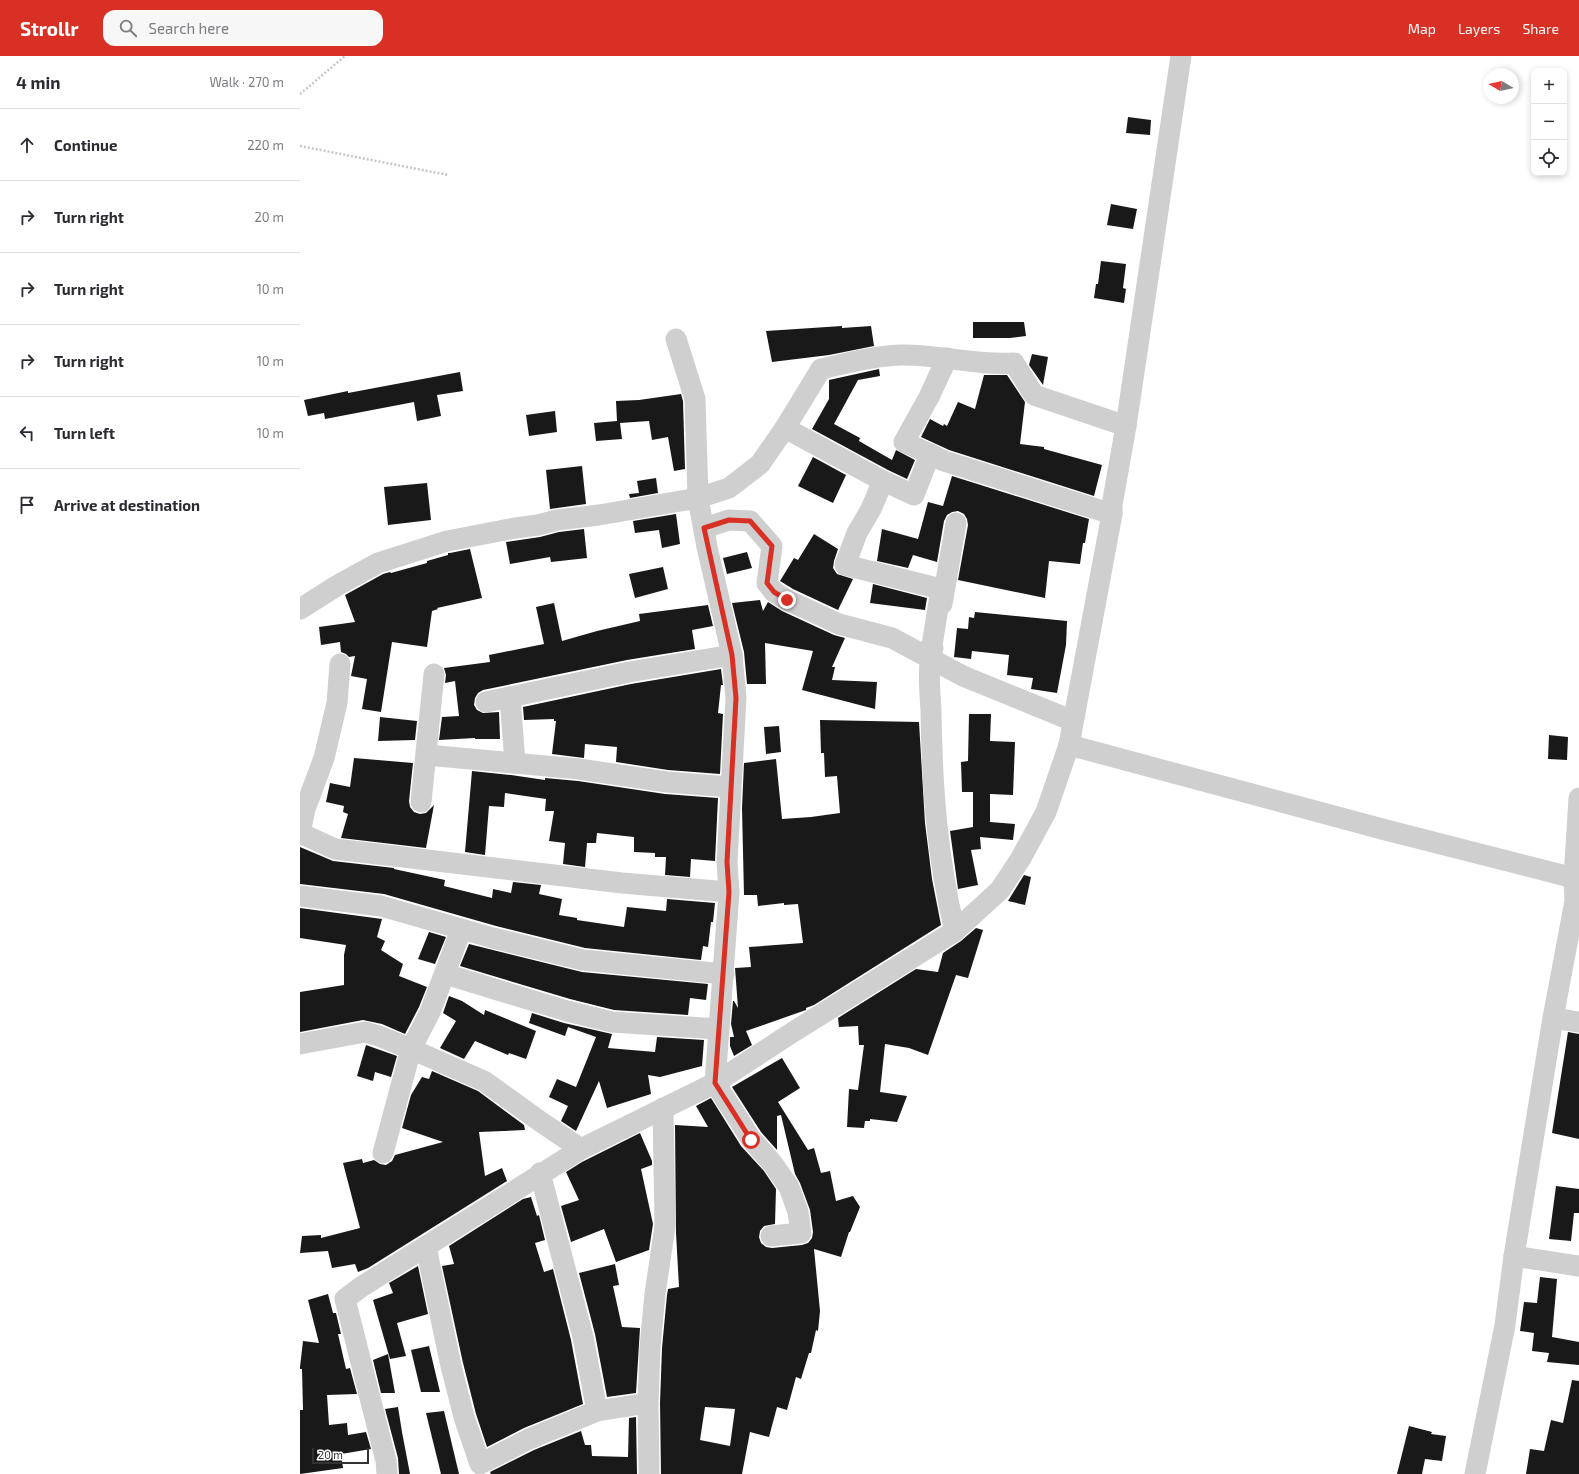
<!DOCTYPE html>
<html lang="en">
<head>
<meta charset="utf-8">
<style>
	body { margin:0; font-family:"Exo 2",sans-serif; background:#f7f7f7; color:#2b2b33 }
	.controls { position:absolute; right:12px; top:12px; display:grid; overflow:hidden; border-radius:8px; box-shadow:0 2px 6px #0003 }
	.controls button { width:36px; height:36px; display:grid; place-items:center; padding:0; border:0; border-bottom:1px solid #e1e1e2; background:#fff; color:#2b2b33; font:20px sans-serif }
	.compass { position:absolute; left:1183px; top:12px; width:36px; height:36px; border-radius:50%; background:#fff; box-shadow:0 2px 6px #0003; rotate:279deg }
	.scale { position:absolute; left:12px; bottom:10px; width:57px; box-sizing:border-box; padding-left:4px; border:2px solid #323232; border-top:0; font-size:11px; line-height:14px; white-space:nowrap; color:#323232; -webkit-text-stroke:3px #fff; paint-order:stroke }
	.stop { position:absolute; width:12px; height:12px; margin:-9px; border:3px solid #d93025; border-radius:50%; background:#fff }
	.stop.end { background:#d93025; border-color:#fff; box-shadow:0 1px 4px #0008 }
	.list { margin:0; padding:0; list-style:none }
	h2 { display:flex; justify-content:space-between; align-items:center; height:52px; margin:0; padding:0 16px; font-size:17px }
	h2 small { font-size:13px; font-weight:400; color:#7c7c81 }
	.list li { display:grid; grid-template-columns:26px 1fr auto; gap:12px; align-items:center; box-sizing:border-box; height:72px; padding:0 16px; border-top:1px solid #e1e1e2 }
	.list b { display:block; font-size:15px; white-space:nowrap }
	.list em { font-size:13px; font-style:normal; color:#7c7c81 }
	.icon { flex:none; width:22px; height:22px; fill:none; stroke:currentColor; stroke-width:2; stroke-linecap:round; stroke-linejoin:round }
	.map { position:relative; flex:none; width:1279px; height:1418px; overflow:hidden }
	header { display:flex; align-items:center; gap:24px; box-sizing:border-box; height:56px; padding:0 20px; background:#d93025; color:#fff }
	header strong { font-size:19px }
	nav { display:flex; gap:22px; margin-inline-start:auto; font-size:14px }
	.search { width:280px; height:36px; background:#f7f7f7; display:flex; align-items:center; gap:10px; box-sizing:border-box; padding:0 14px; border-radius:12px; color:#7c7c81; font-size:15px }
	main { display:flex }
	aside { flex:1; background:#fff }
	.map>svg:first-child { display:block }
	.building { fill:#191919; fill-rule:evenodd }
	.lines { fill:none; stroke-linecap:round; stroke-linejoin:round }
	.path { stroke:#c6c6c6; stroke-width:2.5; stroke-dasharray:2 2; stroke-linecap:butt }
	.minor { stroke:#cfcfcf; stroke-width:21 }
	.route { stroke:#d93025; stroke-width:5 }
</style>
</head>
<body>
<header>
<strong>Strollr</strong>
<div class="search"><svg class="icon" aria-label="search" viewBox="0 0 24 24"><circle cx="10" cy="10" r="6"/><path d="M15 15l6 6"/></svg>Search here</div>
<nav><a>Map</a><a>Layers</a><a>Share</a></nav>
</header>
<main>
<aside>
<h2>4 min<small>Walk · 270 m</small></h2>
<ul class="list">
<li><svg class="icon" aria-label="ahead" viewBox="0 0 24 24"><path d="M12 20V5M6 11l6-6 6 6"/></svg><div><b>Continue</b></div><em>220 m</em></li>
<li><svg class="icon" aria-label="right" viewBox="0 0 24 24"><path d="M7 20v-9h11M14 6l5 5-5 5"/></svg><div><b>Turn right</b></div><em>20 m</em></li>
<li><svg class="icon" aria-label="right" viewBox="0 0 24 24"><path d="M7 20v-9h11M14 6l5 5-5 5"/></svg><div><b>Turn right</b></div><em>10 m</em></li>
<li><svg class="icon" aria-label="right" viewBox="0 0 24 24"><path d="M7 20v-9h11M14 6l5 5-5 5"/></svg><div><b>Turn right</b></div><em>10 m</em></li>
<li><svg class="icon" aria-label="left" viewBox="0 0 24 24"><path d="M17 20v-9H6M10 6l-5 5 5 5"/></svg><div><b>Turn left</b></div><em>10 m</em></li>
<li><svg class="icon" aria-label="arrive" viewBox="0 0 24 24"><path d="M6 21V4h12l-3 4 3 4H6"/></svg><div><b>Arrive at destination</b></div></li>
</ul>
</aside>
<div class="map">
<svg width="1279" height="1418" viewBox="0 0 1279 1418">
	<rect width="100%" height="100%" fill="#fff"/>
	<!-- building -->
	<g class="building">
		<path d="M 828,61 L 851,64 L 850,79 L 826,77 Z"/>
		<path d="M 811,148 L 837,153 L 833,173 L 807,169 Z"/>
		<path d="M 801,205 L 826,208 L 823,232 L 826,233 L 824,247 L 794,242 L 796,228 L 798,228 Z"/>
		<path d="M 673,266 L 724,266 L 726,280 L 710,282 L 673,282 Z"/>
		<path d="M 542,270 L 542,272 L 571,270 L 574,290 L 529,299 L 472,306 L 466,275 Z"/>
		<path d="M 732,298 L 748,301 L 743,329 L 729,309 Z"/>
		<path d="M 579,313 L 580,320 L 558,324 L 534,368 L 560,382 L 559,385 L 592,404 L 596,394 L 615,404 L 607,423 L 588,414 L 512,373 L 529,343 L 529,324 Z"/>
		<path d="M 160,316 L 163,335 L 137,339 L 141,360 L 117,365 L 114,346 L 25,363 L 24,357 L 8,360 L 4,344 L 48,335 L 48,337 Z"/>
		<path d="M 684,319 L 707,319 L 725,346 L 720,388 L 744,391 L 744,393 L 802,409 L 794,440 L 649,394 L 621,381 L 630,363 L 643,370 L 644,368 L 647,370 L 658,346 L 675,353 Z"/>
		<path d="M 381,338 L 383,345 L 385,413 L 374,415 L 368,381 L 352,384 L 349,365 L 320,367 L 322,383 L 296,385 L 294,367 L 317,365 L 316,345 L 339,344 Z"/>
		<path d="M 255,355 L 257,376 L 229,380 L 226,359 Z"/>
		<path d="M 513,401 L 546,419 L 533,447 L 498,430 Z"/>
		<path d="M 282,410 L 286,448 L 250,453 L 246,414 Z"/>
		<path d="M 652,420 L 789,463 L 785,487 L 783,487 L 780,508 L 749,505 L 745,542 L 658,524 L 668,469 L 667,463 L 664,458 L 658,455 L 652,456 L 647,459 L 644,465 L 637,506 L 613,499 L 608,512 L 577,505 L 582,473 L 618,483 L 628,446 L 643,450 Z"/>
		<path d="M 356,422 L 358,437 L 330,442 L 329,438 L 339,437 L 337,425 Z"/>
		<path d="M 127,427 L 131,464 L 88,469 L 84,431 Z"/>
		<path d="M 376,458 L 380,488 L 362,492 L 359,474 L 335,477 L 333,465 Z"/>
		<path d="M 284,473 L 287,502 L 251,506 L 250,501 L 210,508 L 206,486 L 240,481 L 259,476 Z"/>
		<path d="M 514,478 L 538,493 L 534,505 L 533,512 L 537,518 L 553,523 L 538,554 L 493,533 L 480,525 L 494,502 L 498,504 Z"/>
		<path d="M 170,493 L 182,542 L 137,552 L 138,553 L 132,555 L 127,591 L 92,586 L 81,656 L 62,653 L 67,623 L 51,620 L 55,600 L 49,601 L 46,598 L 41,596 L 40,586 L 21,589 L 19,571 L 55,566 L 45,539 L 83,518 L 90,516 L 91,517 L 127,507 L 127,505 L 148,499 L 148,497 L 150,497 Z"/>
		<path d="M 447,496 L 452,512 L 427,518 L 423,502 Z"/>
		<path d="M 363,511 L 368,533 L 335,542 L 329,518 Z"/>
		<path d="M 573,528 L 627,542 L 625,554 L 570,547 Z"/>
		<path d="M 460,544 L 463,555 L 468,546 L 482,555 L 534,579 L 545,582 L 532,611 L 535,611 L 532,624 L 577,626 L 575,653 L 502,634 L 513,595 L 465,587 L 466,628 L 447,628 L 444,596 L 432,547 Z"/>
		<path d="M 254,547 L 262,585 L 297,575 L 340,565 L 339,558 L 408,549 L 413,570 L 392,574 L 395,593 L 327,604 L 183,634 L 178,637 L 175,642 L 174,649 L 177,654 L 183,657 L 199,656 L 200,683 L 175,683 L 175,682 L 139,684 L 142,661 L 159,660 L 155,625 L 145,627 L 146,619 L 144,612 L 190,606 L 189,599 L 244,588 L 236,551 Z"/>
		<path d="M 675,556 L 767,565 L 766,589 L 757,637 L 731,633 L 733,622 L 707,619 L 709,599 L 672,595 L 671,603 L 654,601 L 657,572 L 668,573 L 669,561 L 674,562 Z"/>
		<path d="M 421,613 L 423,629 L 421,629 L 418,657 L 423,658 L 420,718 L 368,714 L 316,706 L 317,691 L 285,688 L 284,702 L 252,698 L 256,665 L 254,665 L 254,663 L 224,664 L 223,651 L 331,628 Z"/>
		<path d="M 669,658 L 691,658 L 690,685 L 715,686 L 713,739 L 690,738 L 690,766 L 715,768 L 713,784 L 680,781 L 681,793 L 671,794 L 678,829 L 658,833 L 650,775 L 673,771 L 673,736 L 662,736 L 661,706 L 668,705 Z"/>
		<path d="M 80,661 L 117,665 L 115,684 L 78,685 Z"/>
		<path d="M 520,664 L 619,666 L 625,767 L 632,823 L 641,869 L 514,949 L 506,952 L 506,954 L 446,975 L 452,989 L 434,1000 L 430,990 L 430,981 L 434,981 L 431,968 L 433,945 L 434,945 L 438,952 L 435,912 L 451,911 L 449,891 L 503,887 L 498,848 L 484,849 L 484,847 L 458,850 L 457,839 L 444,839 L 442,752 L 444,707 L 476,703 L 482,763 L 511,761 L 540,757 L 537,720 L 525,721 L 524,697 L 521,697 Z"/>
		<path d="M 479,670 L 481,696 L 466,698 L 464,671 Z"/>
		<path d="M 1249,679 L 1268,681 L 1267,704 L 1248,703 Z"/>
		<path d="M 54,702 L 113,707 L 109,745 L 110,751 L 114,756 L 120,758 L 126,757 L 134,749 L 126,792 L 41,782 L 48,758 L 43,756 L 44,750 L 26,746 L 30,727 L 50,731 Z"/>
		<path d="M 172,715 L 211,719 L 245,724 L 245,722 L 278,725 L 365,738 L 418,742 L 415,805 L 391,803 L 390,821 L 365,819 L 366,801 L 355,801 L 355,797 L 334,796 L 334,781 L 297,777 L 296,787 L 287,787 L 285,811 L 263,808 L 265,787 L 249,785 L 254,755 L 245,755 L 246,743 L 205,737 L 204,751 L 189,750 L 185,799 L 165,796 Z"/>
		<path d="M 0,791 L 33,805 L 94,812 L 94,813 L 145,824 L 144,830 L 192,842 L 193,833 L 211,837 L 213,826 L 241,829 L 239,838 L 262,843 L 259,859 L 277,862 L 277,864 L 324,871 L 327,851 L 366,855 L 367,843 L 415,847 L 413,866 L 411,866 L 408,891 L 403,890 L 401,904 L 285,892 L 196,870 L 84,838 L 0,828 Z"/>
		<path d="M 724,819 L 731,821 L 725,849 L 708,845 Z"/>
		<path d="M 0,852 L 82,863 L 77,881 L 85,885 L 81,894 L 103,908 L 99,920 L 127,931 L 119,951 L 105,978 L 82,968 L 63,964 L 0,976 L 0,936 L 44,929 L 44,899 L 46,889 L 0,882 Z"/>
		<path d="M 676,872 L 683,874 L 668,922 L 656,919 L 628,999 L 609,992 L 585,988 L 580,1036 L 607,1040 L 597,1066 L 570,1063 L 570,1065 L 565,1065 L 564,1072 L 547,1071 L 549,1033 L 558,1034 L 564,989 L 559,989 L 558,970 L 539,971 L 538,962 L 616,913 L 638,916 L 643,897 L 661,885 Z"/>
		<path d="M 129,876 L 146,881 L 135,908 L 118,903 Z"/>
		<path d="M 169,888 L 282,916 L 408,928 L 406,944 L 390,942 L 388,959 L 314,954 L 270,943 L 160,910 Z"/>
		<path d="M 149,940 L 162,945 L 184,959 L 185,954 L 236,975 L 226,1003 L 209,997 L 208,999 L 175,985 L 164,1003 L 140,992 L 156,965 L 143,957 Z"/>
		<path d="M 232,957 L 264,967 L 312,978 L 308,992 L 355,996 L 357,981 L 404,984 L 402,1010 L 360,1021 L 348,1019 L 351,1038 L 307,1052 L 299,1025 L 276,1075 L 261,1065 L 268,1050 L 249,1041 L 257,1023 L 276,1031 L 296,981 L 268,971 L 265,980 L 229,967 Z"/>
		<path d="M 1268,976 L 1279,978 L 1279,1083 L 1252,1077 Z"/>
		<path d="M 66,989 L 97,1000 L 91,1021 L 75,1016 L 73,1025 L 57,1020 Z"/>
		<path d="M 482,1002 L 500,1032 L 478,1046 L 508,1094 L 514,1092 L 521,1117 L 530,1115 L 536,1145 L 553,1140 L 560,1151 L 550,1176 L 549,1176 L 541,1201 L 514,1193 L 520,1255 L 518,1275 L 516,1274 L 511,1297 L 509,1297 L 501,1323 L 496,1321 L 487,1354 L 477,1351 L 469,1381 L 450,1376 L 442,1418 L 361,1418 L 360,1347 L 362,1292 L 367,1239 L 368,1233 L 379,1231 L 376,1177 L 375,1069 L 408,1071 L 396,1050 L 411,1042 L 441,1090 L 464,1115 L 476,1133 L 475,1168 L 464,1170 L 460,1175 L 459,1181 L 461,1187 L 466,1191 L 472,1192 L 502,1189 L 508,1187 L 512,1182 L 513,1176 L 510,1154 L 500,1127 L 495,1118 L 481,1059 L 477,1060 L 477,1094 L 461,1076 L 432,1031 ZM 405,1351 L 435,1353 L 430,1390 L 400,1384 Z"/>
		<path d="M 132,1015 L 178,1035 L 224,1069 L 225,1074 L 179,1076 L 185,1120 L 202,1112 L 207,1125 L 68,1212 L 58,1216 L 55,1208 L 32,1212 L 28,1195 L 0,1197 L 2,1180 L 21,1179 L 21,1182 L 60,1172 L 43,1107 L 62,1103 L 63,1107 L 74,1104 L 80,1108 L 86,1109 L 92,1105 L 95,1099 L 143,1086 L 102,1072 L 111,1039 L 122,1021 L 129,1023 Z"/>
		<path d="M 340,1077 L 352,1105 L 352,1109 L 341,1113 L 353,1168 L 349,1194 L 316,1206 L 304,1173 L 271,1186 L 261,1150 L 279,1144 L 266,1116 L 282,1106 Z"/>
		<path d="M 1256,1130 L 1279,1133 L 1279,1157 L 1274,1157 L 1271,1185 L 1249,1183 Z"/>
		<path d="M 231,1141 L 237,1160 L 239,1159 L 245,1184 L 235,1187 L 244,1216 L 253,1213 L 271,1284 L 283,1348 L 224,1372 L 187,1391 L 176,1358 L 163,1307 L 142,1210 L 154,1208 L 149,1190 L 223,1143 Z"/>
		<path d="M 315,1208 L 319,1229 L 313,1230 L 322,1271 L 340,1272 L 336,1337 L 307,1341 L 295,1278 L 279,1217 Z"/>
		<path d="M 118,1210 L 128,1258 L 97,1267 L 106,1300 L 90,1303 L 73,1244 L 93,1237 L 89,1227 Z"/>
		<path d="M 1240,1221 L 1257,1223 L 1252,1281 L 1279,1286 L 1279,1309 L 1247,1306 L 1249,1297 L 1232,1295 L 1234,1277 L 1220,1275 L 1224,1246 L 1237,1247 Z"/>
		<path d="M 28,1238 L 33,1257 L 36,1257 L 41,1278 L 38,1278 L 46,1313 L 50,1312 L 57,1338 L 27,1339 L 29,1369 L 47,1367 L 48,1379 L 66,1376 L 71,1393 L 41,1398 L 43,1412 L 0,1418 L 0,1354 L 3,1354 L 2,1313 L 0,1313 L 0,1311 L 3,1285 L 19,1287 L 8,1244 Z"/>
		<path d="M 129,1290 L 140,1336 L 121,1336 L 111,1294 Z"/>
		<path d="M 88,1298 L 95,1337 L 81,1337 L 73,1304 Z"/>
		<path d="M 1272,1324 L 1279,1325 L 1279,1418 L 1226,1418 L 1230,1393 L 1244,1395 L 1251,1364 L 1263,1367 Z"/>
		<path d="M 98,1351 L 102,1376 L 110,1418 L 99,1418 L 98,1402 L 85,1353 Z"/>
		<path d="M 144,1355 L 159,1418 L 141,1418 L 126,1357 Z"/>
		<path d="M 336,1361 L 337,1418 L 191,1418 L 190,1416 L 234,1394 L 281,1375 L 285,1389 L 291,1389 L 292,1400 L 328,1401 L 329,1362 Z"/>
		<path d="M 1109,1370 L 1132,1376 L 1131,1378 L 1146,1380 L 1142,1405 L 1125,1403 L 1122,1418 L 1097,1418 Z"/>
	</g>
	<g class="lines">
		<!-- path -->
		<g class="path">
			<path d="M 0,38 L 45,0"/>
			<path d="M 0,90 L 148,119"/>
		</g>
		<!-- minor -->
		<g class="minor">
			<path d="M 376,283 L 395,343 L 398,442 L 407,491 L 432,599 L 436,642 L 427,806 L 429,836 L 415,1027 L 451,1083 L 473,1108 L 489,1131 L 498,1156 L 501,1177 L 471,1180"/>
			<path d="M 485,372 L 583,425"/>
			<path d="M 630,398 L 644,405 L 812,458"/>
			<path d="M 404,472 L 429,464 L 450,465 L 472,490 L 467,527 L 474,536 L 487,544 L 539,568 L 592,582 L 663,620 L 773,665"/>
			<path d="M 642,548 L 656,467"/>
			<path d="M 0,553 L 38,529 L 78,507 L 147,485 L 215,472 L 238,469 L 257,464 L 299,459 L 398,442 L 429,432 L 460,408 L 485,372 L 521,313 C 547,307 574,300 600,299 C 638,298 676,310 714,307 L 734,339 L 826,370"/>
			<path d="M 633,592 C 627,612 630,635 631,655 C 632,729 637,803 655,875"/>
			<path d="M 630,602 L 641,533 L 545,509 L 557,477 L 571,453 L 583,425 L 614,439 L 630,398 L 604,386 L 629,341 L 647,302"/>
			<path d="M 40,608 L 37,647 L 24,702 L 5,753 L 0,777 L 35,793 L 322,827 L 429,836"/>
			<path d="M 210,641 L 215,707"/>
			<path d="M 186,646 L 329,616 L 432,599"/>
			<path d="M 769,689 L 1082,773 L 1274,822"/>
			<path d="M 127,699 L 279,713 L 367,726 L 430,731"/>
			<path d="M 121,746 L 134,618"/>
			<path d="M 0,840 L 81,850 L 193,882 L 283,904 L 424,918"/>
			<path d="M 145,918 L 267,955 L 312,966 L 419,973"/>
			<path d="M 1253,962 L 1279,966"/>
			<path d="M 0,988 L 65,976 L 79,980 L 111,993 L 184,1025 L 241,1066 L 281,1093"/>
			<path d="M 83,1097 L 111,993 L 130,956 L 161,874"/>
			<path d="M 240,1117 L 283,1281 L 297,1355"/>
			<path d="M 126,1191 L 151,1310 L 164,1361 L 180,1408 L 229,1383 L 297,1355 L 348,1347"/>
			<path d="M 1214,1200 L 1279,1210"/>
			<path d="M 87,1418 L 86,1405 L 45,1243 L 61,1231 L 281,1093 L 415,1027 L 493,976 L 655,875 L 700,834 L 721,802 L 746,756 L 769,689 L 812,458 L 812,449 L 826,370 L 881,0"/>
			<path d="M 349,1418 L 348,1347 L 350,1291 L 355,1238 L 365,1170 L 363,1052"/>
			<path d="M 1175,1418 L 1205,1269 L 1214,1200 L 1253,962 L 1275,845 L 1274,822 L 1279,742"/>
		</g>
	</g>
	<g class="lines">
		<!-- route -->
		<path class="route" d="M 451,1084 L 415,1027 L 429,836 L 427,806 L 436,642 L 432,599 L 404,472 L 429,464 L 450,465 L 472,490 L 467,527 L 474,536 L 487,544"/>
	</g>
</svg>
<div class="controls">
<button>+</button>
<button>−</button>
<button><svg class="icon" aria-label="locate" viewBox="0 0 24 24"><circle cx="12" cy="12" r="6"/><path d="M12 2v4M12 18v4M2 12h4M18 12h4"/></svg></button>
</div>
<svg class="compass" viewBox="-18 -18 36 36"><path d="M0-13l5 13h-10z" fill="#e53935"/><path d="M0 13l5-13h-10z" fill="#7c7c81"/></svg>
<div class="scale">20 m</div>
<div class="stop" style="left:451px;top:1084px"></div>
<div class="stop end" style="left:487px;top:544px"></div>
</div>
</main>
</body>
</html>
